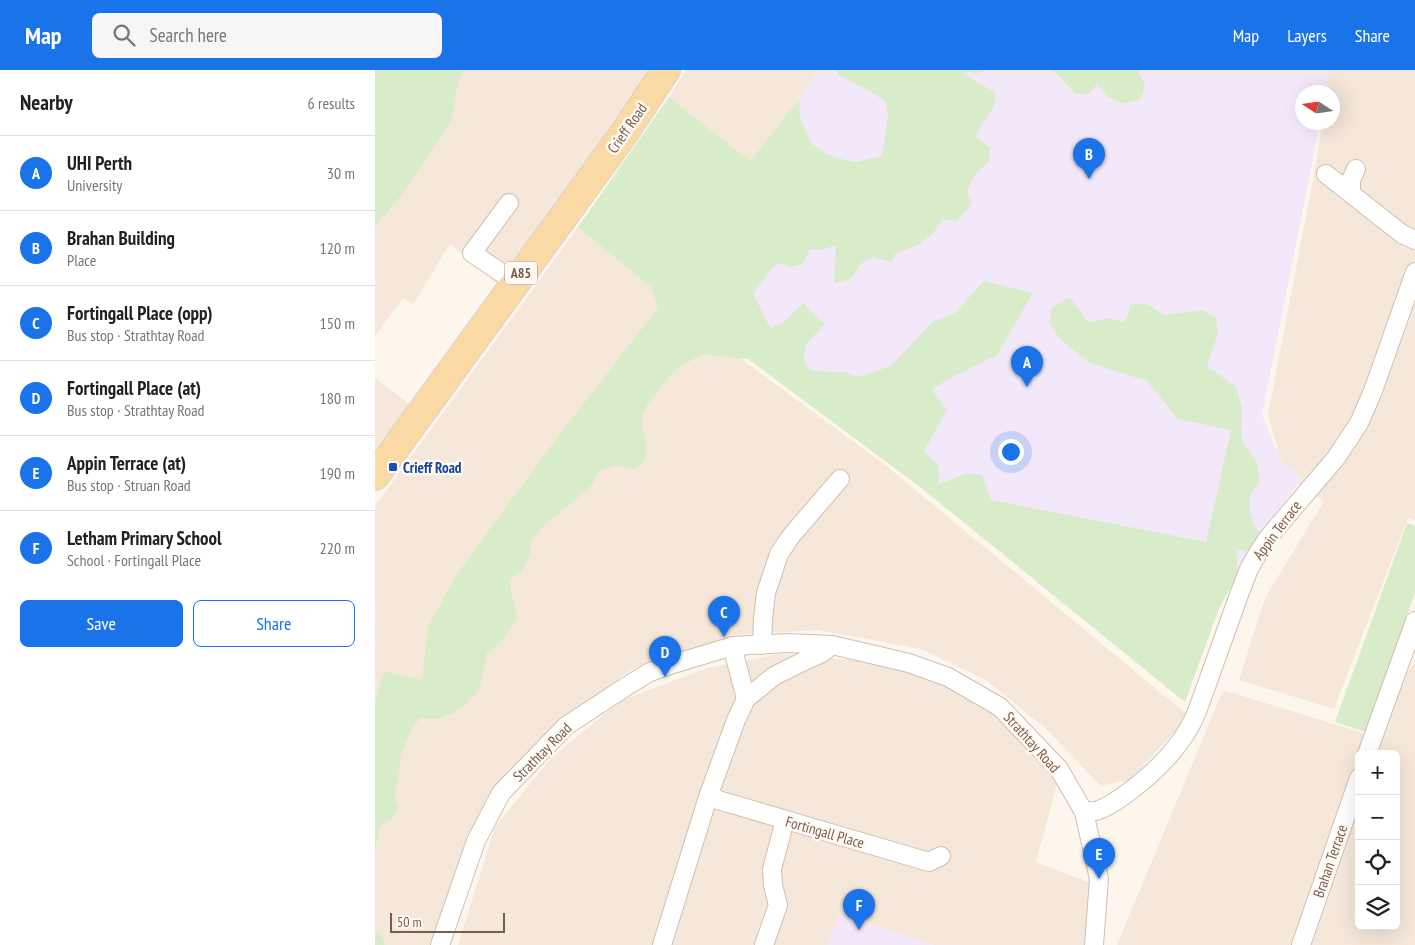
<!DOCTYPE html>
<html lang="en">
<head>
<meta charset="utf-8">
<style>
	body { margin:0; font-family:"PT Sans Narrow",sans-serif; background:#f6f6f6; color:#222 }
	.controls { position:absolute; right:15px; bottom:15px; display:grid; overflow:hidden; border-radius:8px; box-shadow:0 5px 20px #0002 }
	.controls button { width:45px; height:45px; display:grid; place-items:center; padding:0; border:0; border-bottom:1px solid #e0e0e0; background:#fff; color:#222; font:25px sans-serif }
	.compass { position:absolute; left:920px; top:15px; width:45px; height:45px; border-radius:50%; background:#fff; box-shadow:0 5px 20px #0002; rotate:282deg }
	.scale { position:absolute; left:15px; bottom:12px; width:115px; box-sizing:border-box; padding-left:5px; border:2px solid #7a5c4d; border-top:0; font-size:14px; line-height:18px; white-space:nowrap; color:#7a5c4d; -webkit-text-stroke:4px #fffaf3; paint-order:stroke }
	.you { position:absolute; left:635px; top:381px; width:18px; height:18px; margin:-12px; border:4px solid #fff; border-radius:50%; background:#1a73e8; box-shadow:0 0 0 8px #1a73e833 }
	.badge { display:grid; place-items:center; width:32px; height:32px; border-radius:50%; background:#1a73e8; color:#fff; font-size:16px; font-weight:700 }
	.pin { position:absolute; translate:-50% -41px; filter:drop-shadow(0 1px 2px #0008) }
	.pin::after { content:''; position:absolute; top:26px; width:18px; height:15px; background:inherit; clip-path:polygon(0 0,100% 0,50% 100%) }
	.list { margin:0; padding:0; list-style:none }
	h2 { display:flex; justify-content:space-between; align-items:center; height:65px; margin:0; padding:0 20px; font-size:21px }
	h2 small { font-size:16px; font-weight:400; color:#767676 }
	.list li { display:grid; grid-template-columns:32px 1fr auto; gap:15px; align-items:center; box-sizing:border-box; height:75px; padding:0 20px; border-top:1px solid #e0e0e0 }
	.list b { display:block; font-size:19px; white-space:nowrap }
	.list p { margin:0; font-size:16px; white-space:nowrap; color:#767676 }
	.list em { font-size:16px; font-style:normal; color:#767676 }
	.actions { display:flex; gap:10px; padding:15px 20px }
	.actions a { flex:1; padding:11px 0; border:1px solid #1a73e8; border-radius:8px; text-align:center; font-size:18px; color:#1a73e8 }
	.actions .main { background:#1a73e8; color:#fff }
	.icon { flex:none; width:28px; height:28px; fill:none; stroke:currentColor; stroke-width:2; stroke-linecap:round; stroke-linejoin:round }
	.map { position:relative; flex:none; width:1040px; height:875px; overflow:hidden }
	header { display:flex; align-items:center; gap:30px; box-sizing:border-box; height:70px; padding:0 25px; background:#1a73e8; color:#fff }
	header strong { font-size:24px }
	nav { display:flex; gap:28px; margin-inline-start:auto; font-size:18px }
	.search { width:350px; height:45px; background:#f6f6f6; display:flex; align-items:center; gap:12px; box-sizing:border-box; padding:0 18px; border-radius:8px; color:#767676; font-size:19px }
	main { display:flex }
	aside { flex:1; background:#fff }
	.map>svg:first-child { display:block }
	.residential { fill:#f5e8da; fill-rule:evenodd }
	.education { fill:#f3e8fa }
	.green { fill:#d8ecc9 }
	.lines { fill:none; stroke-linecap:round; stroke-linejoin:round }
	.street-casing { stroke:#d1beb0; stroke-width:20 }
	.primary-casing { stroke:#dad1cd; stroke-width:30 }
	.street { stroke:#fff; stroke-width:18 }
	.primary { stroke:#fbd9a5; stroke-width:28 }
	.transit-dot { fill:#1a4fb4; stroke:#fffaf3; stroke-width:2 }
	.labels { text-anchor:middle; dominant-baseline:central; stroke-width:5; stroke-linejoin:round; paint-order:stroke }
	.shield { fill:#fffaf3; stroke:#a28b7f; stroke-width:1 }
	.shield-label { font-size:14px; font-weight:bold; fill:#7a5c4d }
	.street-label { font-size:15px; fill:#7a5c4d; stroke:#fffaf3 }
	.transit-label { font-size:15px; font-weight:bold; fill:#164399; stroke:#fffaf3; text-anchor:start }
</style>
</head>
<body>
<header>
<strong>Map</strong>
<div class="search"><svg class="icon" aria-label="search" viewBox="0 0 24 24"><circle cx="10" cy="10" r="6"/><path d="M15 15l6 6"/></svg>Search here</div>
<nav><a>Map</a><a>Layers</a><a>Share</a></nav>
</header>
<main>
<aside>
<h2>Nearby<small>6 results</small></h2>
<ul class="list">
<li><span class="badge">A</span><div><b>UHI Perth</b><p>University</p></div><em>30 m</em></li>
<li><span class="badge">B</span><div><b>Brahan Building</b><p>Place</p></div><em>120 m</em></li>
<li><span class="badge">C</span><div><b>Fortingall Place (opp)</b><p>Bus stop · Strathtay Road</p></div><em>150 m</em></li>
<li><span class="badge">D</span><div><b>Fortingall Place (at)</b><p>Bus stop · Strathtay Road</p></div><em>180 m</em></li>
<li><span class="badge">E</span><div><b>Appin Terrace (at)</b><p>Bus stop · Struan Road</p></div><em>190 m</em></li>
<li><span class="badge">F</span><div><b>Letham Primary School</b><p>School · Fortingall Place</p></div><em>220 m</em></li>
</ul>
<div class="actions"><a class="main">Save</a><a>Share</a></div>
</aside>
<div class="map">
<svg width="1040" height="875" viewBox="0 0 1040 875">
	<rect width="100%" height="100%" fill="#fdf6ec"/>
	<!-- residential -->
	<g class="residential">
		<path d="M 0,0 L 277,0 L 266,19 L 125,215 L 75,174 L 38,235 L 28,228 L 0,266 Z"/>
		<path d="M 311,0 L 444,0 L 424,29 L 375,91 L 294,27 Z"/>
		<path d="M 955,0 L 1040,0 L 1040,450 L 1033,448 L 959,639 L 864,610 L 890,528 L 949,431 L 910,405 L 893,345 L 939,105 L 947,53 L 958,52 L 958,22 L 952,22 Z"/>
		<path d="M 203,157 L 369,291 L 509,394 L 814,646 L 755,710 L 726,716 L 670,658 L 611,610 L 546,579 L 442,560 L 359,565 L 255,600 L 193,648 L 119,722 L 60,875 L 0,875 L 0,436 Z"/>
		<path d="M 0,308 L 35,334 L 0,379 Z"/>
		<path d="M 403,584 L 515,593 L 591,621 L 660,678 L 683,710 L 661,792 L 723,816 L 715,875 L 558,875 L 464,845 L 453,875 L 83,875 L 120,757 L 176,688 L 247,630 L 332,598 Z"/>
		<path d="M 1040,592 L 1040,875 L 742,875 L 848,620 L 1008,669 L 1029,611 L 1033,601 ZM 984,684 L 1021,684 L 1021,856 L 984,856 Z"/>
	</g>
	<!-- education -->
	<g class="education">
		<path d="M 444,0 L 956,0 L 951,22 L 928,22 L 928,52 L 945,53 L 887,345 L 907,392 L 928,408 L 885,464 L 844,538 L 810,632 L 549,420 L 277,217 L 424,29 Z"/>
		<path d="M 464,845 L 558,875 L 453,875 Z"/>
	</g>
	<!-- green -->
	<g class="green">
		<path d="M 0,0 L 89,0 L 83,14 L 75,54 L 25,127 L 0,156 Z"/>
		<path d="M 461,0 L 612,0 L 603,3 L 589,2 L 604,14 L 621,22 L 619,36 L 600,66 L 615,77 L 614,92 L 602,102 L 592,120 L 597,134 L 582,151 L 568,149 L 559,162 L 545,174 L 520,184 L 516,192 L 497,187 L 487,193 L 476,209 L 459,213 L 461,175 L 447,180 L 435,179 L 428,194 L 416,197 L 402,193 L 378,223 L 395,258 L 408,253 L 428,233 L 450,254 L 431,274 L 428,290 L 437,301 L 469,302 L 483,307 L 516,296 L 557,252 L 580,243 L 609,211 L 658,223 L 622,285 L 570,311 L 557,320 L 572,340 L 549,381 L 564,396 L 564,414 L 592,403 L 607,405 L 616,430 L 831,472 L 856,360 L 803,349 L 772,311 L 713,292 L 685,269 L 674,253 L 677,238 L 694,227 L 705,240 L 710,250 L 718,252 L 732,248 L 749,252 L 753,245 L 755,235 L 771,233 L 789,245 L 828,240 L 841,248 L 843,263 L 832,296 L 861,317 L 867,337 L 866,355 L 867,372 L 881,390 L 885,411 C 882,416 878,420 876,425 C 871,438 877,454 885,464 L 875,482 L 862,480 L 862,506 L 844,538 L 810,632 L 549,420 L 373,289 L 326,284 L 298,302 L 272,335 L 266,351 L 271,372 L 271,389 L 259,399 L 241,395 L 224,401 L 217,415 L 193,436 L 172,452 L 157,469 L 154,487 L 147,501 L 135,509 L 136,524 L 142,543 L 141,550 L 126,572 L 112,583 L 104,621 L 84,640 L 64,649 L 45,648 L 34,663 L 26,687 L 20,727 L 24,738 L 17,749 L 4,758 L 0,782 L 0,632 L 9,601 L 47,610 L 53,557 L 82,504 L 178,373 L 283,238 L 276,217 L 203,157 L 294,27 L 375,91 L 424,29 L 425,48 L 437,74 L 457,87 L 480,92 L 507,86 L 513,46 L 511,32 L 493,20 L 464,6 Z"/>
		<path d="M 678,0 L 763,0 L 770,15 L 766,29 L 747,34 L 732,26 L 722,14 L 714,24 L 701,24 Z"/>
		<path d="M 1032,453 L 1040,456 L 1040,523 L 991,662 L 960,652 Z"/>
		<path d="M 0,861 L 7,865 L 10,875 L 0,875 Z"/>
	</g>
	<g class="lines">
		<!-- street casing -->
		<g class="street-casing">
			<g id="street">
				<path d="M 951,104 L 1027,164 L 1040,170"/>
				<path d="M 976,123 L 976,110 L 981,99"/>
				<path d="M 134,133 L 97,183 L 140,212"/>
				<path d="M 387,575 L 388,549 L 391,523 L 404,484 L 416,466 L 465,409"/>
				<path d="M 358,576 L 360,587 L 371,629"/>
				<path d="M 992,684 L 1040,551"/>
				<path d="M 333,727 L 554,792 L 566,786"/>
				<path d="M 709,742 C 713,741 717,741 721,741 C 731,738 743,730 751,724 C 781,702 810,674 823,639 L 865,522 L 874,499 L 883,483 L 892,469 L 961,388 L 984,353 L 998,321 L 1040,202"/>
				<path d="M 65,875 L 101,771 L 126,723 L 191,656 L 255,614 L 275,602 L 295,595 L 358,576 L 412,573 L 457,575 L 534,593 L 573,607 L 625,637 L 684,699 L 709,742 L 724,809 L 719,875"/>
				<path d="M 287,875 L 333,727 L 361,650 L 371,629 L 399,606 L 431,590 L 447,583 L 457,575"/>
				<path d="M 389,875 L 403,835 L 398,815 L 397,799 L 410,750"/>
				<path d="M 926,875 L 984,708"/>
			</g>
		</g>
		<!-- primary casing -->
		<g class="primary-casing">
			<path id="primary" d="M 0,406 L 250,62 L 291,0"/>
		</g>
		<!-- street -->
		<use href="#street" class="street"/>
		<!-- primary -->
		<use href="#primary" class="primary"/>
	</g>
	<!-- markers -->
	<rect class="transit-dot" x="13" y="392" width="10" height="10" rx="2.5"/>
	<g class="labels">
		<!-- shield labels -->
		<rect class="shield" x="130" y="191.5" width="32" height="23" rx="4"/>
		<g class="shield-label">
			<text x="146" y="203">A85</text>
		</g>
		<!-- street labels -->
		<g class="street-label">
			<text transform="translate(252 58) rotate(-55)">Crieff Road</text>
			<text transform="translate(902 460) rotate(-53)">Appin Terrace</text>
			<text transform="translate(657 672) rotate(48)">Strathtay Road</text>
			<text transform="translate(167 682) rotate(-45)">Strathtay Road</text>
			<text transform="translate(450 762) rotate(16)">Fortingall Place</text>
			<text transform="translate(955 791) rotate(-71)">Brahan Terrace</text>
		</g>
		<!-- transit labels -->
		<g class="transit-label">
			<text x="28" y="397">Crieff Road</text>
		</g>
	</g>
</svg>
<div class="controls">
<button>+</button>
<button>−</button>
<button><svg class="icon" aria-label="locate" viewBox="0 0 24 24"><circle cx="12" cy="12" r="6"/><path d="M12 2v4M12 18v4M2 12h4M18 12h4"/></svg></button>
<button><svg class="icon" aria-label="layers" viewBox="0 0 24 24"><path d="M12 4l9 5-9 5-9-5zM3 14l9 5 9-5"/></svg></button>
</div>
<svg class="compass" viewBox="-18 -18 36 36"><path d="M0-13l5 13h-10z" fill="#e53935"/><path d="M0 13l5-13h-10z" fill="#767676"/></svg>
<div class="scale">50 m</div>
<div class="you"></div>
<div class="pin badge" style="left:652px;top:317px">A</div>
<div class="pin badge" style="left:714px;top:109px">B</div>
<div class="pin badge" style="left:349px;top:567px">C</div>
<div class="pin badge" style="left:290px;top:607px">D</div>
<div class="pin badge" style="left:724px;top:809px">E</div>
<div class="pin badge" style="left:484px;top:860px">F</div>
</div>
</main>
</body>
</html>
